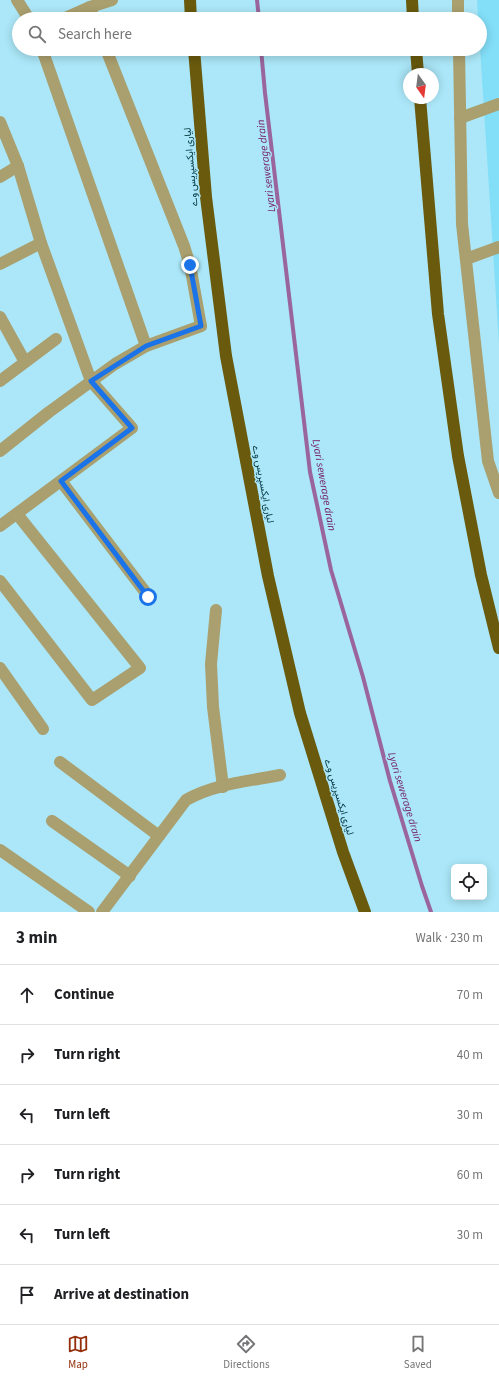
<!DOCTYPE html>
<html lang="en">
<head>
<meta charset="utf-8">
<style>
	body { margin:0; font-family:"Source Sans 3",Vazirmatn,sans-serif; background:#f6f6f6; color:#202124 }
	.controls { position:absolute; right:12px; bottom:12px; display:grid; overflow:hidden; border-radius:6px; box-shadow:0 2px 10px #0003 }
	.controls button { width:36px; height:36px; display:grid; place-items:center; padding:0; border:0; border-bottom:1px solid #e0e0e0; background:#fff; color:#202124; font:20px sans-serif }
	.compass { position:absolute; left:403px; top:68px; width:36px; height:36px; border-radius:50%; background:#fff; box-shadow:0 2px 10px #0003; rotate:166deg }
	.stop { position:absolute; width:12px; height:12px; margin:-9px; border:3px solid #1a73e8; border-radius:50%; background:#fff }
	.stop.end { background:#1a73e8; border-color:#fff; box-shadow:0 1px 4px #0008 }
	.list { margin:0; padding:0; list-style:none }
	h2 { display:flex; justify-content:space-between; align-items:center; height:52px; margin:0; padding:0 16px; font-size:17px }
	h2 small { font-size:13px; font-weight:400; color:#757577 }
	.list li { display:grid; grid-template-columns:26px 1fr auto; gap:12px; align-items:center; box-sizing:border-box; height:60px; padding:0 16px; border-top:1px solid #e0e0e0 }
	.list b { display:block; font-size:15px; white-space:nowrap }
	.list em { font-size:13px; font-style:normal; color:#757577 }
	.icon { flex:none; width:22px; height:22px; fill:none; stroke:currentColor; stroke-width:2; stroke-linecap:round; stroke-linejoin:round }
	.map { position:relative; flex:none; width:499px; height:912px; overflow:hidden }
	.search { position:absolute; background:#fff; box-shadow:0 2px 10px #0003; left:12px; right:12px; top:12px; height:44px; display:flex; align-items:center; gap:10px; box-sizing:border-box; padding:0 14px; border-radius:22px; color:#757577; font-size:15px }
	.sheet { height:412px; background:#fff }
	nav { display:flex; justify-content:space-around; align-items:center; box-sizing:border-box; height:56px; border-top:1px solid #e0e0e0; background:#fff; font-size:11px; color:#757577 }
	nav a { display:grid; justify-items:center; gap:2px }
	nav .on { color:#952e0b }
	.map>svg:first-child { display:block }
	.built { fill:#83dff8 }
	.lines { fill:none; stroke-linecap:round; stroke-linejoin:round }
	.stream { stroke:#9a659c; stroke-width:4 }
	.minor { stroke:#aa9f6e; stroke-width:12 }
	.highway { stroke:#695a0d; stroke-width:12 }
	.route { stroke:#1a73e8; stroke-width:5 }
	.labels { text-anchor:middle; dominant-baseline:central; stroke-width:3; stroke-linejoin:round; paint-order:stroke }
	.street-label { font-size:10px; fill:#00333e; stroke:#abe7f8 }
	.water-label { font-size:11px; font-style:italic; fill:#731b62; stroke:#abe7f8 }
</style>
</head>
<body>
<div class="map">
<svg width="499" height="912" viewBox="0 0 499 912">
	<rect width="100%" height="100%" fill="#abe7f8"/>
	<!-- built -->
	<path class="built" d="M 477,0 L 499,0 L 499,344 L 480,48 L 480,19 L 478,19 Z"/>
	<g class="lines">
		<!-- stream -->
		<g class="stream">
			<path d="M 257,0 L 259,19"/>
			<path d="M 261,49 L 265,93 L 310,472 L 331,570 L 363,677 L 390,781 L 422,886 L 431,912"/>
		</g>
		<!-- minor -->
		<g class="minor">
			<path d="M 17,0 L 29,19"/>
			<path d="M 458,0 L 458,19"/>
			<path d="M 90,7 L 112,0"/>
			<path d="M 63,19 L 90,7 L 94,19"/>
			<path d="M 42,49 L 146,346"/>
			<path d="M 459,49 L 462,224 L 488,461 L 499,493"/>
			<path d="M 460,118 L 499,104"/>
			<path d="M 0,122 L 18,166 L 41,243 L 91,381 L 132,428 L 0,526"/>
			<path d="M 0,177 L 18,166"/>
			<path d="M 466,259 L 499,247"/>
			<path d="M 0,264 L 41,243"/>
			<path d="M 0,317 L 25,362"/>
			<path d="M 0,381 L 56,339"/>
			<path d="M 0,451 L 49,412 L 115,364 L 146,346 L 201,326 L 190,265 L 184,246 L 106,49"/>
			<path d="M 61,481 L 149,597"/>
			<path d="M 0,581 L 92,700 L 140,668 L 17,514"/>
			<path d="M 216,610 L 211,664 L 213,707 L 223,787"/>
			<path d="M 0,668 L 43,729"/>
			<path d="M 60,762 L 159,836"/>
			<path d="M 52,821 L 130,876"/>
			<path d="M 0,850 L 89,912"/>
			<path d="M 102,912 L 186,800 C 214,784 249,781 280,775"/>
		</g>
		<!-- highway -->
		<g class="highway">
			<path d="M 190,0 L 191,19"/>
			<path d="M 412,0 L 413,19"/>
			<path d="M 194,49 L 206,197 L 226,356 L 268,576 L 300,713 L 343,852 L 365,912"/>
			<path d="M 416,49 L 418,74"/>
			<path d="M 420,98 L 438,314 L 458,456 L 481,575 L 499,648"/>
		</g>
	</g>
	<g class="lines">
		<!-- route -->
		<path class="route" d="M 148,597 L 61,481 L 132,428 L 91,381 L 146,346 L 201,326 L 190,265"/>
	</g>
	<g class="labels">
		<!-- street labels -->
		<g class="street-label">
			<text transform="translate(191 167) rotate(-95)">لیاری ایکسپریس وے</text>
			<text transform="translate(263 484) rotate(79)">لیاری ایکسپریس وے</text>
			<text transform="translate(339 797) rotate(73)">لیاری ایکسپریس وے</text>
		</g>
		<!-- water labels -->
		<g class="water-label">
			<text transform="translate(266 166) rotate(-97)">Lyari sewerage drain</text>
			<text transform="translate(324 485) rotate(80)">Lyari sewerage drain</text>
			<text transform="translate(405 797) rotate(73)">Lyari sewerage drain</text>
		</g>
	</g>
</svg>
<div class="controls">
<button><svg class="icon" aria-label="locate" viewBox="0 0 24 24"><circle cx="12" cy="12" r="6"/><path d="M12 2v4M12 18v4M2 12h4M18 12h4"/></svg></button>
</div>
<svg class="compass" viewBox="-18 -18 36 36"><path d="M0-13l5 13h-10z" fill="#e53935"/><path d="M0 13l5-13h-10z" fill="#757577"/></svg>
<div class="stop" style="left:148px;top:597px"></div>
<div class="stop end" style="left:190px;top:265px"></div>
<div class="search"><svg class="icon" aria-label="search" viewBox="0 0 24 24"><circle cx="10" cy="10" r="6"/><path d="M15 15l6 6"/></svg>Search here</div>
</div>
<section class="sheet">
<h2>3 min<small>Walk · 230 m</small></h2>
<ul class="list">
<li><svg class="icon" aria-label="ahead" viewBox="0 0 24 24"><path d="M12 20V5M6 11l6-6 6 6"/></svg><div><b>Continue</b></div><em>70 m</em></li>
<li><svg class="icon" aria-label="right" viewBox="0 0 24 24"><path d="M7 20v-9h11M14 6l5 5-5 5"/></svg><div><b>Turn right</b></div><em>40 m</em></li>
<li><svg class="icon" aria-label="left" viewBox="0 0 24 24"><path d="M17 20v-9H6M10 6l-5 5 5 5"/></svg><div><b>Turn left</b></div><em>30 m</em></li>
<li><svg class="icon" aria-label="right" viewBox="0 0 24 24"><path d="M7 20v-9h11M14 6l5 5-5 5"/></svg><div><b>Turn right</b></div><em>60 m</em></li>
<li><svg class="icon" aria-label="left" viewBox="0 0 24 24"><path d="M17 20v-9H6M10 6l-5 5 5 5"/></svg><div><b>Turn left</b></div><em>30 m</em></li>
<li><svg class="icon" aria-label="arrive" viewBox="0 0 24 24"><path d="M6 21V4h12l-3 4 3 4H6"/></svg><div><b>Arrive at destination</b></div></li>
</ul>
</section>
<nav>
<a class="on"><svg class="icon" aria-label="map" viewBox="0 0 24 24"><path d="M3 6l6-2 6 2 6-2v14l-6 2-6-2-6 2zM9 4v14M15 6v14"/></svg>Map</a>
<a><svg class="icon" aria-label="directions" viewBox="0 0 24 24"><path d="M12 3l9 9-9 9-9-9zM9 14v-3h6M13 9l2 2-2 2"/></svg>Directions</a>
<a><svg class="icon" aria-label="saved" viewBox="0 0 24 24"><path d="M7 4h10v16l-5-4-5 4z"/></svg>Saved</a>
</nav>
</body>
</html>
